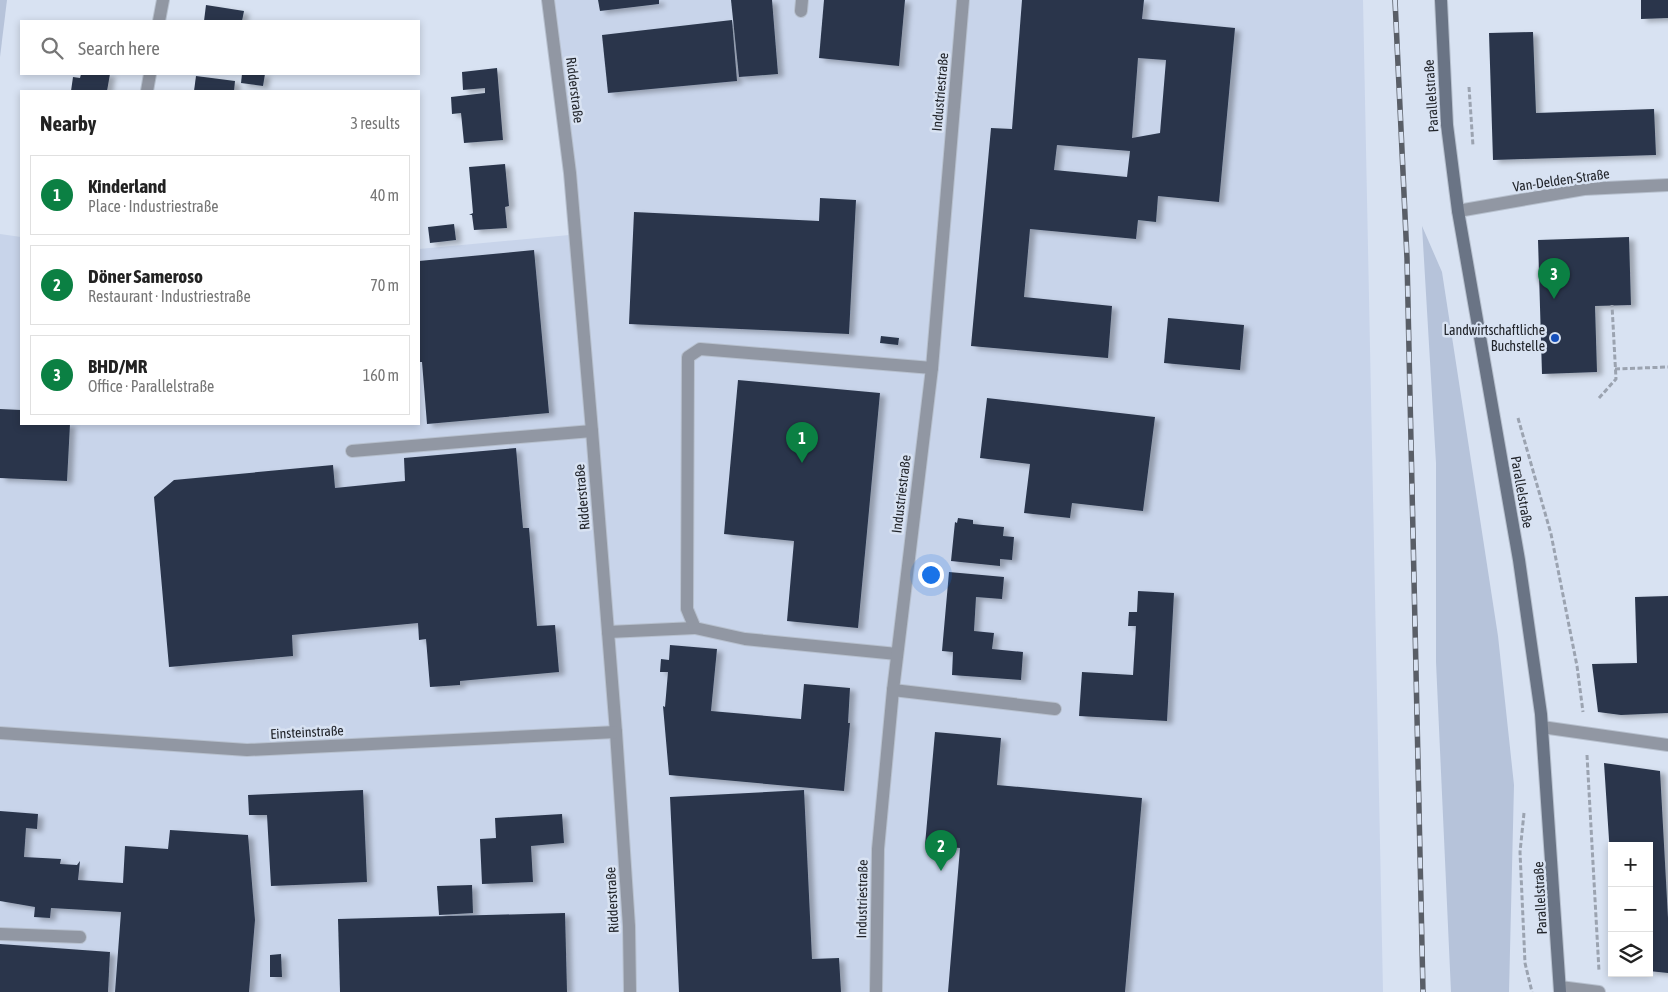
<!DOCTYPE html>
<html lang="en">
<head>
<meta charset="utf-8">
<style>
	body { margin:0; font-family:"Asap Condensed",sans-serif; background:#f2f2f2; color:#222 }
	.controls { position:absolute; right:15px; bottom:15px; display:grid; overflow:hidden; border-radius:0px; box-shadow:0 2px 8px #0003 }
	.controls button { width:45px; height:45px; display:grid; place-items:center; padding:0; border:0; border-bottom:1px solid #e0e0e0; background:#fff; color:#222; font:25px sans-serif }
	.you { position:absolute; left:930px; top:574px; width:18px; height:18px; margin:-12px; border:4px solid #fff; border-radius:50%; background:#1a73e8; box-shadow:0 0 0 8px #1a73e833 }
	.badge { display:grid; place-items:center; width:32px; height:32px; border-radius:50%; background:#0b8043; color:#fff; font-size:16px; font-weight:700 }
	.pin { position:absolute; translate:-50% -41px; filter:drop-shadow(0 1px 2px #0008) }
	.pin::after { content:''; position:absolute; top:26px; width:18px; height:15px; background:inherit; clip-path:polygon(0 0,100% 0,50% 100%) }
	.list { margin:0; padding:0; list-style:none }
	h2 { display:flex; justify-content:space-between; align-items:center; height:65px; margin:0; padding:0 20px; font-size:21px }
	h2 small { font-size:16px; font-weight:400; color:#767676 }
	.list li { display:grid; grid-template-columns:32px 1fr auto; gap:15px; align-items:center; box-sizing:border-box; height:80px; margin:0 10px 10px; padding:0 10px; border:1px solid #e0e0e0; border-radius:0px }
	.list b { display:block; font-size:19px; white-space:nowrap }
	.list p { margin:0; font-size:16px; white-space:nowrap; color:#767676 }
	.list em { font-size:16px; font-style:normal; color:#767676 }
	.icon { flex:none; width:28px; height:28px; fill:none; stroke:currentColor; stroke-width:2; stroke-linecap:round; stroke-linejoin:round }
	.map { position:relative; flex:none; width:1668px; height:992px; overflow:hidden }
	.search { position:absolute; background:#fff; box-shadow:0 2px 8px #0003; left:20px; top:20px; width:400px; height:55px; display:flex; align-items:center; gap:12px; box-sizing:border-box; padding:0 18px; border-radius:0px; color:#767676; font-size:19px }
	.panel { position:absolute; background:#fff; box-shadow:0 2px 8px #0003; left:20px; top:90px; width:400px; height:335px; border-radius:0px }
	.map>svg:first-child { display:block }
	.built { fill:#c8d4ea }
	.green { fill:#b6c3da }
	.building { fill:#2a364c; fill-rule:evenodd; filter:url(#shadow) }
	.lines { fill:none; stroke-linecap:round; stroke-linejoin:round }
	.service-casing { stroke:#b7c0ce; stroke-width:14 }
	.minor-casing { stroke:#b7c0ce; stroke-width:14 }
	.secondary-casing { stroke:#b7c0ce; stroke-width:14 }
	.path { stroke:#9ba3b0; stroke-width:3; stroke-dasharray:5 2.5; stroke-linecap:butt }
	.service { stroke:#9197a3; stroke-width:12 }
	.minor { stroke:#9197a3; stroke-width:12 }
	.secondary { stroke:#6a7485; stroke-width:12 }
	.rail-casing { stroke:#595e67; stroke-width:5.5 }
	.rail { stroke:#d8e2f2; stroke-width:4; stroke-dasharray:11; stroke-linecap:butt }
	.poi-dot { fill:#154fbb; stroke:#d8e2f2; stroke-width:2 }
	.labels { text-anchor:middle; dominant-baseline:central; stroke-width:5; stroke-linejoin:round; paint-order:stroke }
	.street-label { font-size:14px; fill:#22252b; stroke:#d8e2f2 }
	.poi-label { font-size:14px; fill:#22252b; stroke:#d8e2f2; text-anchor:end }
</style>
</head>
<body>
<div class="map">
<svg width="1668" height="992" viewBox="0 0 1668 992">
	<defs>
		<filter id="shadow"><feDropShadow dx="5.5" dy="3" stdDeviation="2.5" flood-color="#0004"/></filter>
	</defs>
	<rect width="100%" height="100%" fill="#d8e2f2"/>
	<!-- built -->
	<path class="built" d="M 551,0 L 1363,0 L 1383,992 L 0,992 L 0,234 L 21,237 L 21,424 L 419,424 L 419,249 L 580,234 Z"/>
	<!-- green -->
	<g class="green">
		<path d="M 0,0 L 7,0 L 0,57 Z"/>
		<path d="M 1422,226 L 1442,272 L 1498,636 L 1514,785 L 1509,992 L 1451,992 L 1436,662 L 1436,463 Z"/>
	</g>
	<!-- building -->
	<g class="building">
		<path d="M 598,0 L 659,0 L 659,4 L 600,11 Z"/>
		<path d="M 731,0 L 772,0 L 778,74 L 739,77 Z"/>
		<path d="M 824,0 L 905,0 L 899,66 L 819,58 Z"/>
		<path d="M 1022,0 L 1144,0 L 1142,19 L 1235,28 L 1219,202 L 1158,196 L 1156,222 L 1138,220 L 1136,239 L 1030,229 L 1024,297 L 1112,306 L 1108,358 L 971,346 L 991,128 L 1012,129 ZM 1138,58 L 1166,60 L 1160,133 L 1132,138 ZM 1057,145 L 1130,151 L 1127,177 L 1054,170 Z"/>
		<path d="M 1641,0 L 1668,0 L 1668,18 L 1641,19 Z"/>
		<path d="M 206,5 L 244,11 L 242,21 L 204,21 Z"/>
		<path d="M 732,20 L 737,81 L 608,93 L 602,35 Z"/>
		<path d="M 1533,32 L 1536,113 L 1654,109 L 1656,155 L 1493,160 L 1489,33 Z"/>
		<path d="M 497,68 L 503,140 L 464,143 L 461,113 L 452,114 L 451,97 L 485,93 L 485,88 L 463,90 L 462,72 Z"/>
		<path d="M 81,74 L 110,74 L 107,91 L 71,91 L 73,77 L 80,78 Z"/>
		<path d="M 242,74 L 265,74 L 263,86 L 241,83 Z"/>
		<path d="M 196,76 L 235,81 L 234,91 L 194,91 Z"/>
		<path d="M 505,164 L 509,206 L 505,207 L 507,228 L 474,230 L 472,215 L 469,215 L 473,213 L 469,167 Z"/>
		<path d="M 820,198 L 856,200 L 849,334 L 629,324 L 634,212 L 819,221 Z"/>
		<path d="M 454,224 L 456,240 L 430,243 L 428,227 Z"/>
		<path d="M 1629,237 L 1631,305 L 1595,306 L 1597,372 L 1542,374 L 1538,240 Z"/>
		<path d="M 534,250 L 549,413 L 427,424 L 422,362 L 419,362 L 419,261 Z"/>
		<path d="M 1168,318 L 1244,325 L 1240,370 L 1164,363 Z"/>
		<path d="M 881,336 L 899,338 L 898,345 L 880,343 Z"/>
		<path d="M 738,380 L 880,393 L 858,628 L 787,621 L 794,541 L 724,534 Z"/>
		<path d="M 987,398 L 1155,417 L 1143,511 L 1072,503 L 1070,518 L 1024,513 L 1030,464 L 980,458 Z"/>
		<path d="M 0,409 L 21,410 L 21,424 L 70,424 L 67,481 L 0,478 Z"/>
		<path d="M 516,448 L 523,528 L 529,528 L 537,626 L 555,625 L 559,672 L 460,681 L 460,685 L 430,687 L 426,639 L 419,640 L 418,623 L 292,635 L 293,656 L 169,667 L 154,497 L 174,480 L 333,465 L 335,488 L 405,481 L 404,458 Z"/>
		<path d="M 958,518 L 973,520 L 973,524 L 1004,527 L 1003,536 L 1014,537 L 1012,560 L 1000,559 L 1000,566 L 951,561 L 955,522 L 957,523 Z"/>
		<path d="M 949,572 L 1004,577 L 1002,599 L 976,597 L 974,631 L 994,633 L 992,649 L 1023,652 L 1021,680 L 952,675 L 953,652 L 942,651 Z"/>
		<path d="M 1138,591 L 1174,593 L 1167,721 L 1079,716 L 1082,672 L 1133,675 L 1136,626 L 1128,626 L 1129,612 L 1137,612 Z"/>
		<path d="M 1668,596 L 1668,713 L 1621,715 L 1598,712 L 1592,664 L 1637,663 L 1635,597 Z"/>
		<path d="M 670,645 L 717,649 L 711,711 L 801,719 L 804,684 L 850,688 L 848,723 L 850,723 L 844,791 L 669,775 L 663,706 L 665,707 L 668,672 L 660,672 L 661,659 L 669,660 Z"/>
		<path d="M 935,732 L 1001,738 L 997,785 L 1142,798 L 1125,992 L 948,992 L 960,848 L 925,845 Z"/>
		<path d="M 1604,763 L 1660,771 L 1668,918 L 1668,973 L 1649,971 L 1649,846 L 1612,846 L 1610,855 Z"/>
		<path d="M 363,790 L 367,882 L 271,886 L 267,815 L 249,815 L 248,795 Z"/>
		<path d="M 804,790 L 812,959 L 839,958 L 841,992 L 679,992 L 670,797 Z"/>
		<path d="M 0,811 L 38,814 L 37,829 L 26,828 L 24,857 L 61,859 L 60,864 L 77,865 L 80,861 L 78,880 L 123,883 L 125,846 L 168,849 L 170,830 L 248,835 L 255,920 L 249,992 L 115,992 L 121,912 L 51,908 L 50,918 L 34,917 L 35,907 L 0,901 Z"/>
		<path d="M 562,814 L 564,843 L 531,846 L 533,882 L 482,884 L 480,839 L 496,838 L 495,818 Z"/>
		<path d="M 472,885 L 473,913 L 439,915 L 437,886 Z"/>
		<path d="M 565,913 L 567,992 L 340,992 L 338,919 Z"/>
		<path d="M 0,944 L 110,952 L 108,992 L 0,992 Z"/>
		<path d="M 281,954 L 282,977 L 270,977 L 270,955 Z"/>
	</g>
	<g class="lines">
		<!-- service casing -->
		<g class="service-casing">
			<g id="service">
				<path d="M 801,11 L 802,0"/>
				<path d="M 352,451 L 592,431"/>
				<path d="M 608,632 L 695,628"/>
				<path d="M 897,654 L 745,639 L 695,628 L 687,609 L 688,357 L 700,349 L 932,368"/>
				<path d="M 893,690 L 1055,709"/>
				<path d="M 0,934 L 80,937"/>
			</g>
		</g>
		<!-- minor casing -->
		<g class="minor-casing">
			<g id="minor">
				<path d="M 548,0 L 570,173 L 592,431 L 616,732 L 629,926 L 630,992"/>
				<path d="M 159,21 L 163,0"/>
				<path d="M 147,91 L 150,74"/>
				<path d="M 1458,211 L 1584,189 L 1668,185"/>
				<path d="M 1542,727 L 1668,745"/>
				<path d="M 0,733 L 247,750 L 616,732"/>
				<path d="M 1560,987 L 1599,992"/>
				<path d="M 876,992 L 878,849 L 893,690 L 932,368 L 963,0"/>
			</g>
		</g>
		<!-- secondary casing -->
		<g class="secondary-casing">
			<path id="secondary" d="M 1441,0 L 1447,125 L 1458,211 L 1519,560 L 1541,714 L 1560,992"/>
		</g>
		<!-- path -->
		<g class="path">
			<path d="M 1469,87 L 1473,146"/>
			<path d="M 1615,369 L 1668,367"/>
			<path d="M 1599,398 L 1616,379 L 1612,305"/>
			<path d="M 1518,418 L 1551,534 L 1577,666 L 1583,712"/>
			<path d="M 1587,755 L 1599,971"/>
			<path d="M 1524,813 L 1520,852 L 1525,963 L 1532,992"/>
		</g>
		<!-- service -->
		<use href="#service" class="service"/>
		<!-- minor -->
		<use href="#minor" class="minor"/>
		<!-- secondary -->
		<use href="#secondary" class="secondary"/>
		<!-- rail casing -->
		<g class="rail-casing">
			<path id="rail" d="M 1395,0 L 1407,258 L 1423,992"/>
		</g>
		<!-- rail -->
		<use href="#rail" class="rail"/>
	</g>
	<!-- markers -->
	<circle class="poi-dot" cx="1555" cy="338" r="5"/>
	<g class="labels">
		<!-- street labels -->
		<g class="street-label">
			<text transform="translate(575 90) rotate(83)">Ridderstraße</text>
			<text transform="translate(940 92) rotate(-85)">Industriestraße</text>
			<text transform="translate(1431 96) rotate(-94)">Parallelstraße</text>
			<text transform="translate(1561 180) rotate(-8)">Van-Delden-Straße</text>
			<text transform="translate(1522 492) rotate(80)">Parallelstraße</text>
			<text transform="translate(901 494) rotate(-83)">Industriestraße</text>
			<text transform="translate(582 497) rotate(-95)">Ridderstraße</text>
			<text transform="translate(307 732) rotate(-3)">Einsteinstraße</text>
			<text transform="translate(1540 898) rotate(-93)">Parallelstraße</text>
			<text transform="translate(862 899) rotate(-89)">Industriestraße</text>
			<text transform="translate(612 900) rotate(-93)">Ridderstraße</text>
		</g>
		<!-- poi labels -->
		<g class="poi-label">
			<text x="1545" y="330">Landwirtschaftliche<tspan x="1545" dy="16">Buchstelle</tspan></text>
		</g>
	</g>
</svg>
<div class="controls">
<button>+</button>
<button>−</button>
<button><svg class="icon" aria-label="layers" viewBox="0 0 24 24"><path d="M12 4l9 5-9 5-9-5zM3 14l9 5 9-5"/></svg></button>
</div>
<div class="you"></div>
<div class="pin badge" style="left:802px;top:463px">1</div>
<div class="pin badge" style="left:941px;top:871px">2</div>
<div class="pin badge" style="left:1554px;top:299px">3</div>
<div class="search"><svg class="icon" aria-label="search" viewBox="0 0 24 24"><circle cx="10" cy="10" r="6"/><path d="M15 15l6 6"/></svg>Search here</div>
<section class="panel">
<h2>Nearby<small>3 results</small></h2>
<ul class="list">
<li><span class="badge">1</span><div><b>Kinderland</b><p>Place · Industriestraße</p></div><em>40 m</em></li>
<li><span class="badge">2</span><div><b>Döner Sameroso</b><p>Restaurant · Industriestraße</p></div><em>70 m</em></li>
<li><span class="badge">3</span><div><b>BHD/MR</b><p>Office · Parallelstraße</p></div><em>160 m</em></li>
</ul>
</section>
</div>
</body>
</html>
